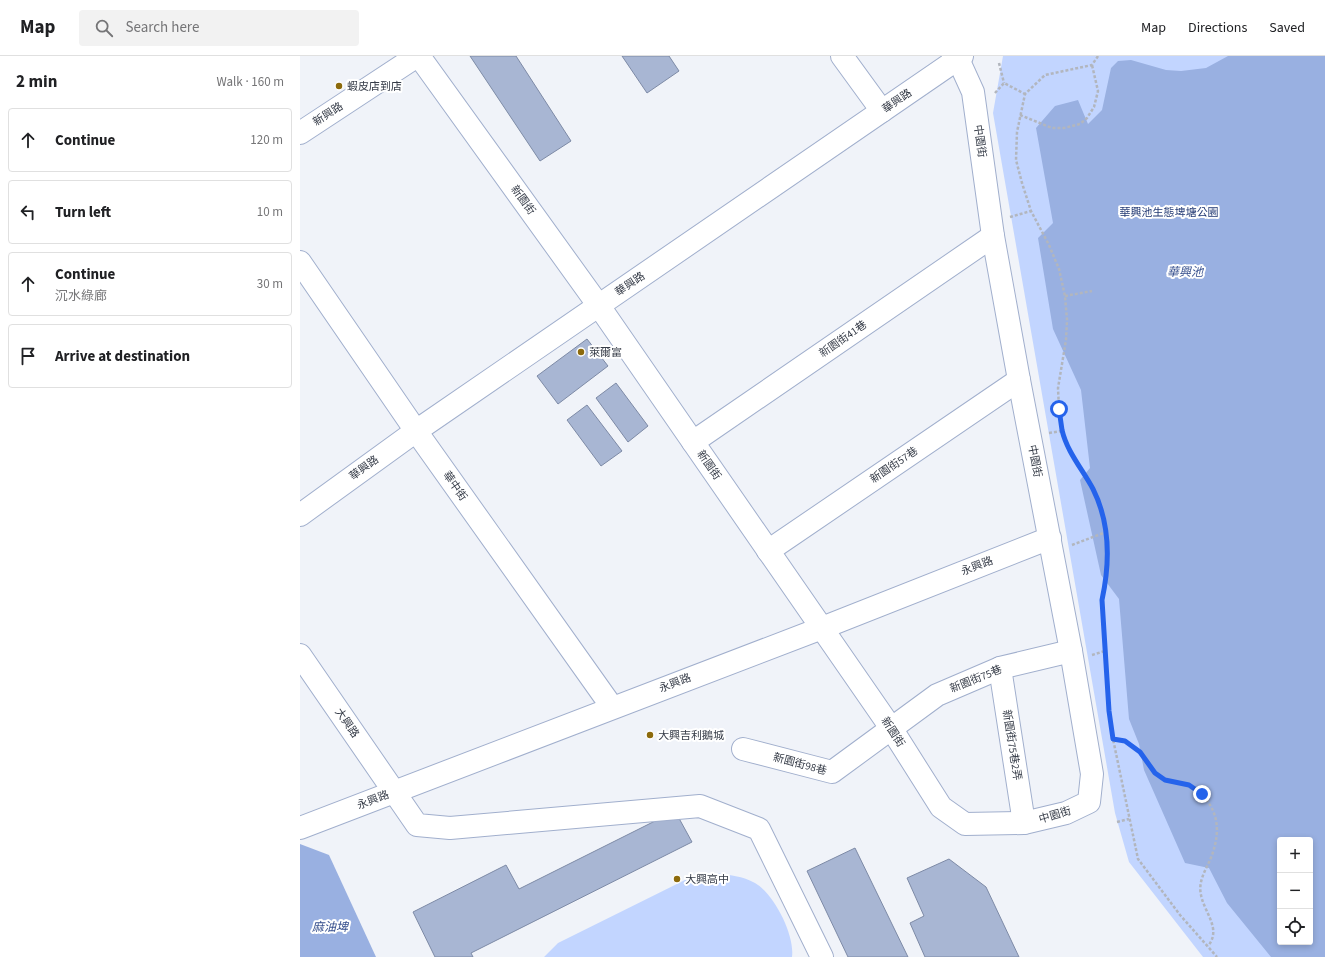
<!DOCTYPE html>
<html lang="en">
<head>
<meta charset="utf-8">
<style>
	body { margin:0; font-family:"Source Sans 3","Noto Sans TC",sans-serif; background:#f2f2f2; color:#202124 }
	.controls { position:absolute; right:12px; bottom:12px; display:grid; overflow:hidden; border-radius:4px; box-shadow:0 2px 6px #0003 }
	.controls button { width:36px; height:36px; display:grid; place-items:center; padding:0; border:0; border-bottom:1px solid #e0e0e0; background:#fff; color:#202124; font:20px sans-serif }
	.stop { position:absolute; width:12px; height:12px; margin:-9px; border:3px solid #2563eb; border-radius:50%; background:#fff }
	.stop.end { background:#2563eb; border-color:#fff; box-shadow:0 1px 4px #0008 }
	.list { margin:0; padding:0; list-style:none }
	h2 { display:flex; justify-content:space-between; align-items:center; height:52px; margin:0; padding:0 16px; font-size:17px }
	h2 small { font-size:13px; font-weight:400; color:#757577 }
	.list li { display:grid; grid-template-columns:26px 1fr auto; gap:12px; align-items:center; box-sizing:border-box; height:64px; margin:0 8px 8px; padding:0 8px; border:1px solid #e0e0e0; border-radius:4px }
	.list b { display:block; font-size:15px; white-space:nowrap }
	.list p { margin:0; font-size:13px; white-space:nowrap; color:#757577 }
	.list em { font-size:13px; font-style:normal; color:#757577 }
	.icon { flex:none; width:22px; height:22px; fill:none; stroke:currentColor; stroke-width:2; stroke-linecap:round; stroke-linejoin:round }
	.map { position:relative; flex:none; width:1025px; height:901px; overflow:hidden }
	header { display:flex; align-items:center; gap:24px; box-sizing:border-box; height:56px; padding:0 20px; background:#fff; border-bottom:1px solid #e0e0e0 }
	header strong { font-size:19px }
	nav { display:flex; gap:22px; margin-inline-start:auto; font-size:14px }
	.search { width:280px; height:36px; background:#f2f2f2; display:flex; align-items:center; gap:10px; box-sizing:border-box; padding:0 14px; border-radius:4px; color:#757577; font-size:15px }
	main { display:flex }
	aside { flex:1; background:#fff }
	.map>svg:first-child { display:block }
	.green { fill:#c2d5ff; fill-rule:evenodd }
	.water { fill:#99b0e1; fill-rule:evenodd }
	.building { fill:#a8b6d3; stroke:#7d8aa6 }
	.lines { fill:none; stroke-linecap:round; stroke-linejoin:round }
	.minor-casing { stroke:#a1afcd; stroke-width:24 }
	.path { stroke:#b2b6be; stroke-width:2.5; stroke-dasharray:3 2; stroke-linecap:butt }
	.minor { stroke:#fff; stroke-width:22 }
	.route { stroke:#2563eb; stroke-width:5 }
	.poi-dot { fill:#8c6a0c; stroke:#fff; stroke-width:1.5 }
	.labels { text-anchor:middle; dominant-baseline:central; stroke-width:4; stroke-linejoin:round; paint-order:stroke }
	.poi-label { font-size:11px; fill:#363c48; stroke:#fff; text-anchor:start }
	.street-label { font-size:11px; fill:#363c48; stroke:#fff }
	.park-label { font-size:11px; fill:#203772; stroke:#fff }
	.water-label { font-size:12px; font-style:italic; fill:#37508e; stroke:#fff }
</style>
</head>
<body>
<header>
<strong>Map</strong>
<div class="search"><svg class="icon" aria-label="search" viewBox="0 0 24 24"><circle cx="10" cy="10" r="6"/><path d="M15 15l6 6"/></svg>Search here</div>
<nav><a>Map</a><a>Directions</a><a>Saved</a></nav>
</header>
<main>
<aside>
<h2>2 min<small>Walk · 160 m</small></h2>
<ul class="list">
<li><svg class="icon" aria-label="ahead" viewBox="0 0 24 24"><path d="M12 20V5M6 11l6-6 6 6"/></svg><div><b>Continue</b></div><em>120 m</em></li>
<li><svg class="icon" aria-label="left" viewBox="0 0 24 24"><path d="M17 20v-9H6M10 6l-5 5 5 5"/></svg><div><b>Turn left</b></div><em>10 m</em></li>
<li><svg class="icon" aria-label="ahead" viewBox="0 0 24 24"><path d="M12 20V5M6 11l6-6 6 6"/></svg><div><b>Continue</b><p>沉水綠廊</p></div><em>30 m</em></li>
<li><svg class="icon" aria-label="arrive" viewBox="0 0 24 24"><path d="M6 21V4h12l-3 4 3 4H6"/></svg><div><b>Arrive at destination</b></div></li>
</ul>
</aside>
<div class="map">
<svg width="1025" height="901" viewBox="0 0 1025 901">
	<rect width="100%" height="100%" fill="#f0f3f9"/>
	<!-- green -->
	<g class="green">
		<path d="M 703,0 L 1025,0 L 1025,901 L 903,901 L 829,806 L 815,757 L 693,57 ZM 980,784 L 1010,784 L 1010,886 L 980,886 Z"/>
		<path d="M 416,817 C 429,819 443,820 455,827 C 474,838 495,879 492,901 L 244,901 L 258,887 L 393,820 Z"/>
	</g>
	<!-- water -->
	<g class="water">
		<path d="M 928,0 L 1025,0 L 1025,901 L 971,901 L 927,847 L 909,812 L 885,807 L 844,714 L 839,688 L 829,663 L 819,543 L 801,519 L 780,424 L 790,412 L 781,334 L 753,273 L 738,182 L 753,167 L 736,72 L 755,50 L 778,44 L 788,68 L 802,54 L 811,12 L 818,5 L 831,4 L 866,14 L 881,15 L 906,12 ZM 980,784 L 1010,784 L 1010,886 L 980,886 Z"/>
		<path d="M 0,788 L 29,799 L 76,901 L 0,901 Z"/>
	</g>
	<!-- building -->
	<g class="building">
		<path d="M 170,0 L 216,0 L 271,85 L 240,105 Z"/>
		<path d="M 322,0 L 369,0 L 379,15 L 347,37 Z"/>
		<path d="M 287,283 L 308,310 L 258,348 L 237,320 Z"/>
		<path d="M 316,327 L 348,370 L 328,386 L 296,342 Z"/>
		<path d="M 287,349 L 322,395 L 301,410 L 267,364 Z"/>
		<path d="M 375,755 L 392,786 L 171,897 L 173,901 L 135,901 L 113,856 L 206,809 L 219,833 Z"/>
		<path d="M 555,792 L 608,901 L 548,901 L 507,815 Z"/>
		<path d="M 649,803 L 686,831 L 719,901 L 625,901 L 610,867 L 624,860 L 607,822 Z"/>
	</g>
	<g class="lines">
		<!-- minor casing -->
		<g class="minor-casing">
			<g id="minor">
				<path d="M 119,0 L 299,250 L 393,386 L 591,672 L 641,751 L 665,768 L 724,767 L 766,757 L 789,746 L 792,718 L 771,595 L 719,324 L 693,180 L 673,36 L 658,3 L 653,0"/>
				<path d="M 542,0 L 582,55"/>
				<path d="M 0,77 L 117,0"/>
				<path d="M 0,206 L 116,375 L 312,651"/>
				<path d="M 393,386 L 693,180"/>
				<path d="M 0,459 L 116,375 L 662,0"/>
				<path d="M 468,495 L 719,324"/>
				<path d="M 0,599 L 117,769 L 150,772 L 400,750 L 459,773 L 522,901"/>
				<path d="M 700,612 L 724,767"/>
				<path d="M 443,693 L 532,716 L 637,639 L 700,612 L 771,595"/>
				<path d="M 0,772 L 522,572 L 750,482"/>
			</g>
		</g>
		<!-- path -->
		<g class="path">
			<path d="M 798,0 L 792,9 L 745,19 L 725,38 L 717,76 L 716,104 L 722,127 L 731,155 L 749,189 L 759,213 L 765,240 L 767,264 L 766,284 L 758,332 L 759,353 L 762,375 L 772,399 L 793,433 L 801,454 L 806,476 L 807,506 L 805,531 L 802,544 L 809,655 L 813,683 L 838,803 L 880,859 L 917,901"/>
			<path d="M 699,7 L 704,27"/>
			<path d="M 695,37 L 704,27 L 725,38"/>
			<path d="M 720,59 L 752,72 L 764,72 L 780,68 L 787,62 L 794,51 L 798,35 L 792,9"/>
			<path d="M 710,161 L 731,155"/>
			<path d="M 765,240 L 792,235"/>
			<path d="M 749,377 L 762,375"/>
			<path d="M 772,489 L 806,476"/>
			<path d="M 792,599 L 805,595"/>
			<path d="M 813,683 C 817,684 822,684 825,685 C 841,692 846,711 859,719 C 872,728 888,727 901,737 C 904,739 906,743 908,746 C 921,764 918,785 910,804 C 905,815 898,826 901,839 C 904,856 922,873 908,890"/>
			<path d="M 817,766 L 829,763"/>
		</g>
		<!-- minor -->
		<use href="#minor" class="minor"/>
	</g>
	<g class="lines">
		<!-- route -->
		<path class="route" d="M 759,353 C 760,360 761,367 762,374 C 767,396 783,414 793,433 C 810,467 810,507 802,544 L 809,655 L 813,683 L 825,685 L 840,696 L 855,717 L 865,724 L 889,729 L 902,738"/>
	</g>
	<!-- markers -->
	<g class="poi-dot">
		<circle cx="39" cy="30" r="4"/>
		<circle cx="281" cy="296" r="4"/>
		<circle cx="350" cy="679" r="4"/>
		<circle cx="377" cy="823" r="4"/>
	</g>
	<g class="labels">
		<!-- poi labels -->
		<g class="poi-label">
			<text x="47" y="30">蝦皮店到店</text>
			<text x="289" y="296">萊爾富</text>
			<text x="358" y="679">大興吉利鵝城</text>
			<text x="385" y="823">大興高中</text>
		</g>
		<!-- street labels -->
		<g class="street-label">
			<text transform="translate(597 45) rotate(-35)">華興路</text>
			<text transform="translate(28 58) rotate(-33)">新興路</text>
			<text transform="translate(680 85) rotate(82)">中園街</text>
			<text transform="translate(223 144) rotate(54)">新園街</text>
			<text transform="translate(330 228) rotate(-34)">華興路</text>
			<text transform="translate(543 283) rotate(-35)">新園街41巷</text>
			<text transform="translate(735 405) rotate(79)">中園街</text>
			<text transform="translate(409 409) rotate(55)">新園街</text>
			<text transform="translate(594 409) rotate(-34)">新園街57巷</text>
			<text transform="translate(64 412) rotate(-36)">華興路</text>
			<text transform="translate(155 430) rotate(55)">華中街</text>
			<text transform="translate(677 510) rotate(-21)">永興路</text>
			<text transform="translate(676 623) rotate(-22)">新園街75巷</text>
			<text transform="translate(375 627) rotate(-21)">永興路</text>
			<text transform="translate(47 667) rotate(55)">大興路</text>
			<text transform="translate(593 676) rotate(57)">新園街</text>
			<text transform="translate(712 689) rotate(81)">新園街75巷2弄</text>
			<text transform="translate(500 708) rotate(15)">新園街98巷</text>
			<text transform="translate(73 744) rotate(-21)">永興路</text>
			<text transform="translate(755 759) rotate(-16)">中園街</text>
		</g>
		<!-- park labels -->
		<g class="park-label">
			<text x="869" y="156">華興池生態埤塘公園</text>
		</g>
		<!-- water labels -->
		<g class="water-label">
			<text x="885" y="216">華興池</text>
			<text x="30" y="871">麻油埤</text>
		</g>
	</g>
</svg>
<div class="controls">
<button>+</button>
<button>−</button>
<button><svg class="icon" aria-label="locate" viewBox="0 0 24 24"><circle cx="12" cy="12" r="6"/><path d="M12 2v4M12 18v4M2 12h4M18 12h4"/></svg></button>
</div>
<div class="stop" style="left:759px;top:353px"></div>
<div class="stop end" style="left:902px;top:738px"></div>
</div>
</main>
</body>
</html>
